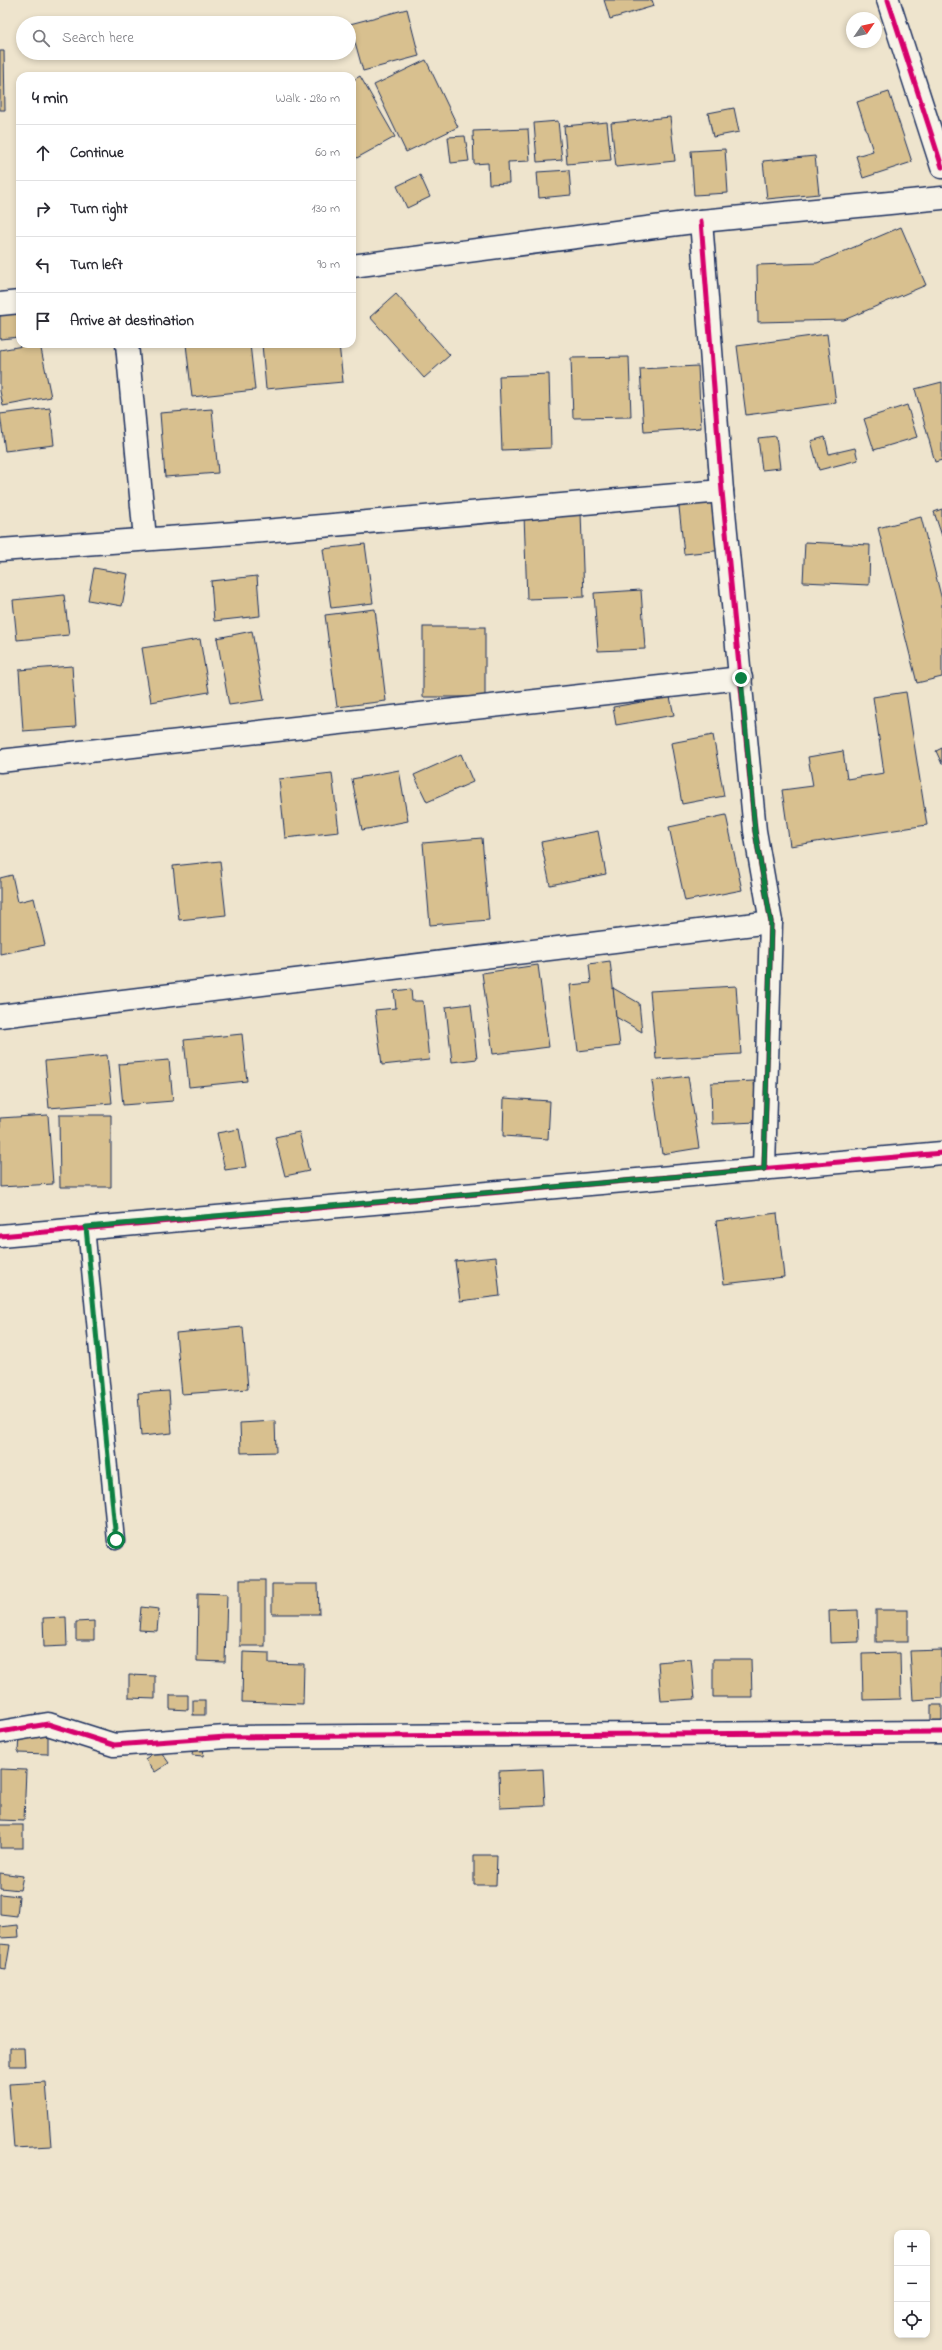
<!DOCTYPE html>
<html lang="en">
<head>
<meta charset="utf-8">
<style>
	body { margin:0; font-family:"Indie Flower",sans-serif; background:#f2f2f3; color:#2b2b33 }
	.controls { position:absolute; right:12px; bottom:12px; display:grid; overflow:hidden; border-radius:8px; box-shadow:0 2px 6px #0003 }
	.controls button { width:36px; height:36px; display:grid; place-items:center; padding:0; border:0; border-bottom:1px solid #e1e1e2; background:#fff; color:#2b2b33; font:20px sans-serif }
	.compass { position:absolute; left:846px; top:12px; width:36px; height:36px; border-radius:50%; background:#fff; box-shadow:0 2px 6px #0003; rotate:56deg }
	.stop { position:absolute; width:12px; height:12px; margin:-9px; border:3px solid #0b8043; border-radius:50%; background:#fff }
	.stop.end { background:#0b8043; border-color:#fff; box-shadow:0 1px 4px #0008 }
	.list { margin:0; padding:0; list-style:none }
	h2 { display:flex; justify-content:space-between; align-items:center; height:52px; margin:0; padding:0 16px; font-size:17px }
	h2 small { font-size:13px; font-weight:400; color:#7c7c81 }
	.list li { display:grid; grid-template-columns:26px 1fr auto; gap:12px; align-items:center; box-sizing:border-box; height:56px; padding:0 16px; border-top:1px solid #e1e1e2 }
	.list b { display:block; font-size:15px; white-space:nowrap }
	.list em { font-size:13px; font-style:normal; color:#7c7c81 }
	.icon { flex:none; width:22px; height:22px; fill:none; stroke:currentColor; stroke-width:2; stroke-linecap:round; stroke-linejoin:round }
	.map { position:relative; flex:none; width:942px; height:2350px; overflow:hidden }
	.search { position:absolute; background:#fff; box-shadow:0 2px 6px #0003; left:16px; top:16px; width:340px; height:44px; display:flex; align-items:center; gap:10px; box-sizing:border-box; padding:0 14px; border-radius:22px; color:#7c7c81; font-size:15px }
	.panel { position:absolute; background:#fff; box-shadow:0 2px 6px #0003; left:16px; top:72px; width:340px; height:276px; border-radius:12px }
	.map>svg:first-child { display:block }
	.building { fill:#d8c08f; stroke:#1b2f5e }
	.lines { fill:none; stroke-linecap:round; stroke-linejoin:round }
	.lane-casing { stroke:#1b2f5e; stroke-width:19 }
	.street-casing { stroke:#1b2f5e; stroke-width:25 }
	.primary-casing { stroke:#1b2f5e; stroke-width:25 }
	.lane { stroke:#f7f3e8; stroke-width:16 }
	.street { stroke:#f7f3e8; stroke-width:22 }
	.primary { stroke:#f7f3e8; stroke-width:22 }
	.cycleway-casing { stroke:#f7f3e8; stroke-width:8 }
	.cycleway { stroke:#d6006c; stroke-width:5 }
	.route { stroke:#0b8043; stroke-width:5 }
</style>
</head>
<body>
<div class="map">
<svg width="942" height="2350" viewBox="0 0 942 2350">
	<rect width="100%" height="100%" fill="#eee4cd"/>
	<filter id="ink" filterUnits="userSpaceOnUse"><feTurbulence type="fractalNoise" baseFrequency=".025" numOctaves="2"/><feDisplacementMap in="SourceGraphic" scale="8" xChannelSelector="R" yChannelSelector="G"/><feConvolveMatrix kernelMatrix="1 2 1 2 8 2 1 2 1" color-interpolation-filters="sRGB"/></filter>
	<g filter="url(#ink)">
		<!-- building -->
		<g class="building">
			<path d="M 604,0 L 652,0 L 654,6 L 610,19 Z"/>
			<path d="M 407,9 L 419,56 L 363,71 L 350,24 Z"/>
			<path d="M 0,51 L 4,51 L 5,110 L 0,110 Z"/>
			<path d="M 426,60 L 458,127 L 406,152 L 374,85 Z"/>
			<path d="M 360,76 L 395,137 L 355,159 L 352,154 L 352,81 Z"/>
			<path d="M 889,92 L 912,162 L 863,178 L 856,156 L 873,151 L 857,102 Z"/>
			<path d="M 734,108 L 739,132 L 713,137 L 708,113 Z"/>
			<path d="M 670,117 L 675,161 L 616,167 L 611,123 Z"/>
			<path d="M 558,121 L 562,160 L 537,162 L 534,123 Z"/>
			<path d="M 607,122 L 611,160 L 567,164 L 564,126 Z"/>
			<path d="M 528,129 L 530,161 L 508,162 L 509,183 L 489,184 L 488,163 L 474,164 L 473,131 Z"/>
			<path d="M 465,136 L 469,161 L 451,163 L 448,137 Z"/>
			<path d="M 725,149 L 728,193 L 694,195 L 691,151 Z"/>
			<path d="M 815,156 L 819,194 L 767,199 L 763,161 Z"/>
			<path d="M 569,170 L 571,195 L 539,198 L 537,172 Z"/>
			<path d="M 420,175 L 430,197 L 407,208 L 397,186 Z"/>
			<path d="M 901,227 L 926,285 L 844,320 L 758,322 L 757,265 L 817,263 Z"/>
			<path d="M 396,294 L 450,355 L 424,378 L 370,317 Z"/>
			<path d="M 20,307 L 20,337 L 0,339 L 0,309 Z"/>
			<path d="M 827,334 L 836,403 L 746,415 L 737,346 Z"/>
			<path d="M 34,344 L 40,344 L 51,397 L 3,406 L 0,391 L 0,350 Z"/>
			<path d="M 186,344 L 250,344 L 255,390 L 192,397 Z"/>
			<path d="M 262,344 L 339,344 L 343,382 L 266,389 Z"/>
			<path d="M 629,357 L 631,417 L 573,418 L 571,358 Z"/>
			<path d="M 698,366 L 701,428 L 644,432 L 640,369 Z"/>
			<path d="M 549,374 L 551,448 L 502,450 L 499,376 Z"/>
			<path d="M 942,382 L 942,460 L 935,462 L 915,389 Z"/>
			<path d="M 907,405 L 917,437 L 874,450 L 864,419 Z"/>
			<path d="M 50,408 L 54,445 L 5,451 L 0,414 Z"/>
			<path d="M 212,409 L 218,473 L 165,477 L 160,413 Z"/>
			<path d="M 776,436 L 780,468 L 762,470 L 758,438 Z"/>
			<path d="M 825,437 L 829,454 L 855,448 L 858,460 L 819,470 L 811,441 Z"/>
			<path d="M 717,493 L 724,550 L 684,554 L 678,498 Z"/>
			<path d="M 942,509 L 942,536 L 934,512 Z"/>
			<path d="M 581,513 L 584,597 L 527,599 L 524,515 Z"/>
			<path d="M 921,517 L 942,600 L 942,677 L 917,683 L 878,528 Z"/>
			<path d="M 805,542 L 870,545 L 869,585 L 803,582 Z"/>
			<path d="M 365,544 L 373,603 L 331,608 L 323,549 Z"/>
			<path d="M 94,568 L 128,574 L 122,606 L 88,600 Z"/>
			<path d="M 257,576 L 260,616 L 214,621 L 211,581 Z"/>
			<path d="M 641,590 L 645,649 L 598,651 L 594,593 Z"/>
			<path d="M 64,595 L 69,635 L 17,640 L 13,600 Z"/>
			<path d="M 375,609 L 386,701 L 337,707 L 325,615 Z"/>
			<rect x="423" y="627" width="62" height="70"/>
			<path d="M 252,631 L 264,700 L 229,705 L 217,638 Z"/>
			<path d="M 200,639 L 209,692 L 151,702 L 142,648 Z"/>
			<path d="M 72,666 L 76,727 L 23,731 L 19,670 Z"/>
			<path d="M 906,692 L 927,825 L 790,846 L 782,790 L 813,786 L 808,757 L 843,751 L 847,779 L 884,773 L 873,697 Z"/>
			<path d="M 670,697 L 674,715 L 616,725 L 613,707 Z"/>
			<path d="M 713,735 L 724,796 L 682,804 L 671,743 Z"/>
			<path d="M 942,748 L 942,764 L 936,751 Z"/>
			<path d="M 461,754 L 473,782 L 427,802 L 414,775 Z"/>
			<path d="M 399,770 L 408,821 L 362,830 L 352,779 Z"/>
			<path d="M 332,773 L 339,832 L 285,838 L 279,779 Z"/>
			<path d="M 726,815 L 742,890 L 685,901 L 669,827 Z"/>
			<path d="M 598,831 L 606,874 L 550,885 L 541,842 Z"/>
			<path d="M 482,838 L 489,920 L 430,925 L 423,843 Z"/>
			<path d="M 220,861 L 226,915 L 179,920 L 173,866 Z"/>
			<path d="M 12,875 L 18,902 L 34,898 L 45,945 L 0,954 L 0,878 Z"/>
			<path d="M 610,961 L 620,1046 L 578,1051 L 570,985 L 591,983 L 589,964 Z"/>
			<path d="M 538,965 L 549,1047 L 493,1054 L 482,973 Z"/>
			<path d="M 736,986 L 741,1054 L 656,1059 L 650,991 Z"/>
			<path d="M 613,988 L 639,1003 L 642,1032 L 616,1017 Z"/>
			<path d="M 411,989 L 412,1001 L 423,1001 L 429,1060 L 382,1065 L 375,1010 L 396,1008 L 394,991 Z"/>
			<path d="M 471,1004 L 477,1059 L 452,1062 L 446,1007 Z"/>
			<path d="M 242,1034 L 247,1081 L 189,1087 L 184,1040 Z"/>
			<path d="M 107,1055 L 112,1103 L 49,1108 L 45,1061 Z"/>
			<path d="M 169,1060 L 173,1101 L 123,1105 L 119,1064 Z"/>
			<path d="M 688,1076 L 699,1148 L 662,1154 L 652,1081 Z"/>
			<path d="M 754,1081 L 757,1122 L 712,1124 L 711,1083 Z"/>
			<path d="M 504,1098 L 550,1101 L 548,1139 L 503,1136 Z"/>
			<path d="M 48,1115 L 53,1184 L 0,1187 L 0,1118 Z"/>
			<path d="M 59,1115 L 111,1115 L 111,1187 L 60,1187 Z"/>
			<path d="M 239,1129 L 246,1167 L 225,1170 L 217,1133 Z"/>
			<path d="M 299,1132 L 309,1171 L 285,1176 L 275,1137 Z"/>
			<path d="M 777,1213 L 784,1277 L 724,1284 L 716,1221 Z"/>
			<path d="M 496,1257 L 500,1296 L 460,1301 L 455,1261 Z"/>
			<path d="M 243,1327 L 248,1389 L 182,1394 L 176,1333 Z"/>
			<path d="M 169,1391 L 172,1433 L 141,1436 L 138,1393 Z"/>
			<path d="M 275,1421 L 276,1452 L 241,1453 L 240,1423 Z"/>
			<rect x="240" y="1580" width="25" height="66"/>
			<path d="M 272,1584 L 318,1584 L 319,1614 L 272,1614 Z"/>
			<path d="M 198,1593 L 227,1594 L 225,1662 L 197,1661 Z"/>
			<path d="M 141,1607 L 159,1609 L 157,1631 L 139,1630 Z"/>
			<path d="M 858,1610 L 859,1642 L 830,1643 L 829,1611 Z"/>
			<rect x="876" y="1610" width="32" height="32"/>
			<path d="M 66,1617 L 67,1646 L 44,1647 L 43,1618 Z"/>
			<path d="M 94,1621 L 94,1640 L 76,1640 L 76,1622 Z"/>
			<path d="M 942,1650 L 942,1698 L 913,1700 L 910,1651 Z"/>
			<path d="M 243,1652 L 269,1653 L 269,1663 L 304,1664 L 303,1704 L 242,1702 Z"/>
			<path d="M 900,1653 L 901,1699 L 863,1700 L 862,1654 Z"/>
			<path d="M 691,1659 L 695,1699 L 661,1701 L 658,1662 Z"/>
			<path d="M 713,1659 L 751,1659 L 752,1697 L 713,1697 Z"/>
			<path d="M 129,1675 L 155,1676 L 155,1699 L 129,1698 Z"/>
			<path d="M 170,1695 L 188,1695 L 188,1710 L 170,1709 Z"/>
			<rect x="193" y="1700" width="12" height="15"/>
			<rect x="931" y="1705" width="11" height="18"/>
			<path d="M 19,1734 L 48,1735 L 48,1754 L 18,1753 Z"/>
			<path d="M 193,1747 L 204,1748 L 203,1756 L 192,1755 Z"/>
			<path d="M 159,1749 L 169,1763 L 155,1772 L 145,1759 Z"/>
			<path d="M 0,1769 L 26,1770 L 24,1821 L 0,1820 Z"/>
			<path d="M 543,1769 L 545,1806 L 500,1808 L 499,1771 Z"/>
			<rect x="0" y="1825" width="23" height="23"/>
			<path d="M 474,1855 L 497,1855 L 496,1885 L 474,1885 Z"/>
			<path d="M 0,1873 L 23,1876 L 20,1890 L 0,1888 Z"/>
			<path d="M 0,1894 L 19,1896 L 17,1916 L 0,1914 Z"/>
			<path d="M 18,1925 L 19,1937 L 0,1938 L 0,1927 Z"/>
			<path d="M 0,1944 L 10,1945 L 6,1969 L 0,1968 Z"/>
			<path d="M 10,2048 L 24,2048 L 25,2066 L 10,2066 Z"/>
			<path d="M 46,2082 L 51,2146 L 14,2148 L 9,2084 Z"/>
		</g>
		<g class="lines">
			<!-- lane casing -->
			<g class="lane-casing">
				<path id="lane" d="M 86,1227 L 116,1541"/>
			</g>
			<!-- street casing -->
			<g class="street-casing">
				<g id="street">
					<path d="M 701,221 L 722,491 L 755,831 L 771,922 L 764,1169"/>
					<path d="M 352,266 L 701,221 L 942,198"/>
					<path d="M 0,304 L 20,302"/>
					<path d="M 127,344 L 145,539"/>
					<path d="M 0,550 L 264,531 L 722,491"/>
					<path d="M 0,761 L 741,678"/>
					<path d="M 0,1016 L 771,922"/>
					<path d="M 0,1236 L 942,1153"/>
					<path d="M 0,1732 L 48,1724 L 114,1745 L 226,1737 L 942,1732"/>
				</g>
			</g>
			<!-- primary casing -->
			<g class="primary-casing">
				<path id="primary" d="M 888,0 L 942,167"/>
			</g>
			<!-- lane -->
			<use href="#lane" class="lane"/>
			<!-- street -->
			<use href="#street" class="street"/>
			<!-- primary -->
			<use href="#primary" class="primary"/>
			<!-- cycleway casing -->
			<g class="cycleway-casing">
				<g id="cycleway">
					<path d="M 888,0 L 942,167"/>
					<path d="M 701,221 L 722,491 L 755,831 L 771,922 L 764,1169"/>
					<path d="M 0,1236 L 942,1153"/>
					<path d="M 0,1732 L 48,1724 L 114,1745 L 226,1737 L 942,1732"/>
				</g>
			</g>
			<!-- cycleway -->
			<use href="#cycleway" class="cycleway"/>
		</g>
	</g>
	<g class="lines" filter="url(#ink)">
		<!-- route -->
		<path class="route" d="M 116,1540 L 86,1227 L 764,1169 L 771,922 L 755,831 L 741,678"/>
	</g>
</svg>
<div class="controls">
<button>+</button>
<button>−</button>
<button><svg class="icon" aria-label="locate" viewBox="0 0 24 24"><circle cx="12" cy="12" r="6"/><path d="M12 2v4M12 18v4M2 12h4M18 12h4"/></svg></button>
</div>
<svg class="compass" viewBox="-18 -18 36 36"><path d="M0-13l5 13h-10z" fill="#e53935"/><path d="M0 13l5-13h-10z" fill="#7c7c81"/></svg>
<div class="stop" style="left:116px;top:1540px"></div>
<div class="stop end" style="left:741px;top:678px"></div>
<div class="search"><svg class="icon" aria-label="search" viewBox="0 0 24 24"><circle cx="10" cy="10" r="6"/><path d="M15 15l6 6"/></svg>Search here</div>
<section class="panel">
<h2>4 min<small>Walk · 280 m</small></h2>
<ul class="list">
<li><svg class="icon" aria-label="ahead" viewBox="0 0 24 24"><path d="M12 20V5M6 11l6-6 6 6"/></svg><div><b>Continue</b></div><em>60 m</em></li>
<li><svg class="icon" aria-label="right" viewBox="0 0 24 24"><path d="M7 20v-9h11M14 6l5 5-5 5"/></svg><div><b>Turn right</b></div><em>130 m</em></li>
<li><svg class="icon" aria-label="left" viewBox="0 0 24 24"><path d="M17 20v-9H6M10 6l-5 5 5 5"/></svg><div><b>Turn left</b></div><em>90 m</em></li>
<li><svg class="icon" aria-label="arrive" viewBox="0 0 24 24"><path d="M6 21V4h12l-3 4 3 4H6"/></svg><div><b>Arrive at destination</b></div></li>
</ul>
</section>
</div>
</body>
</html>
